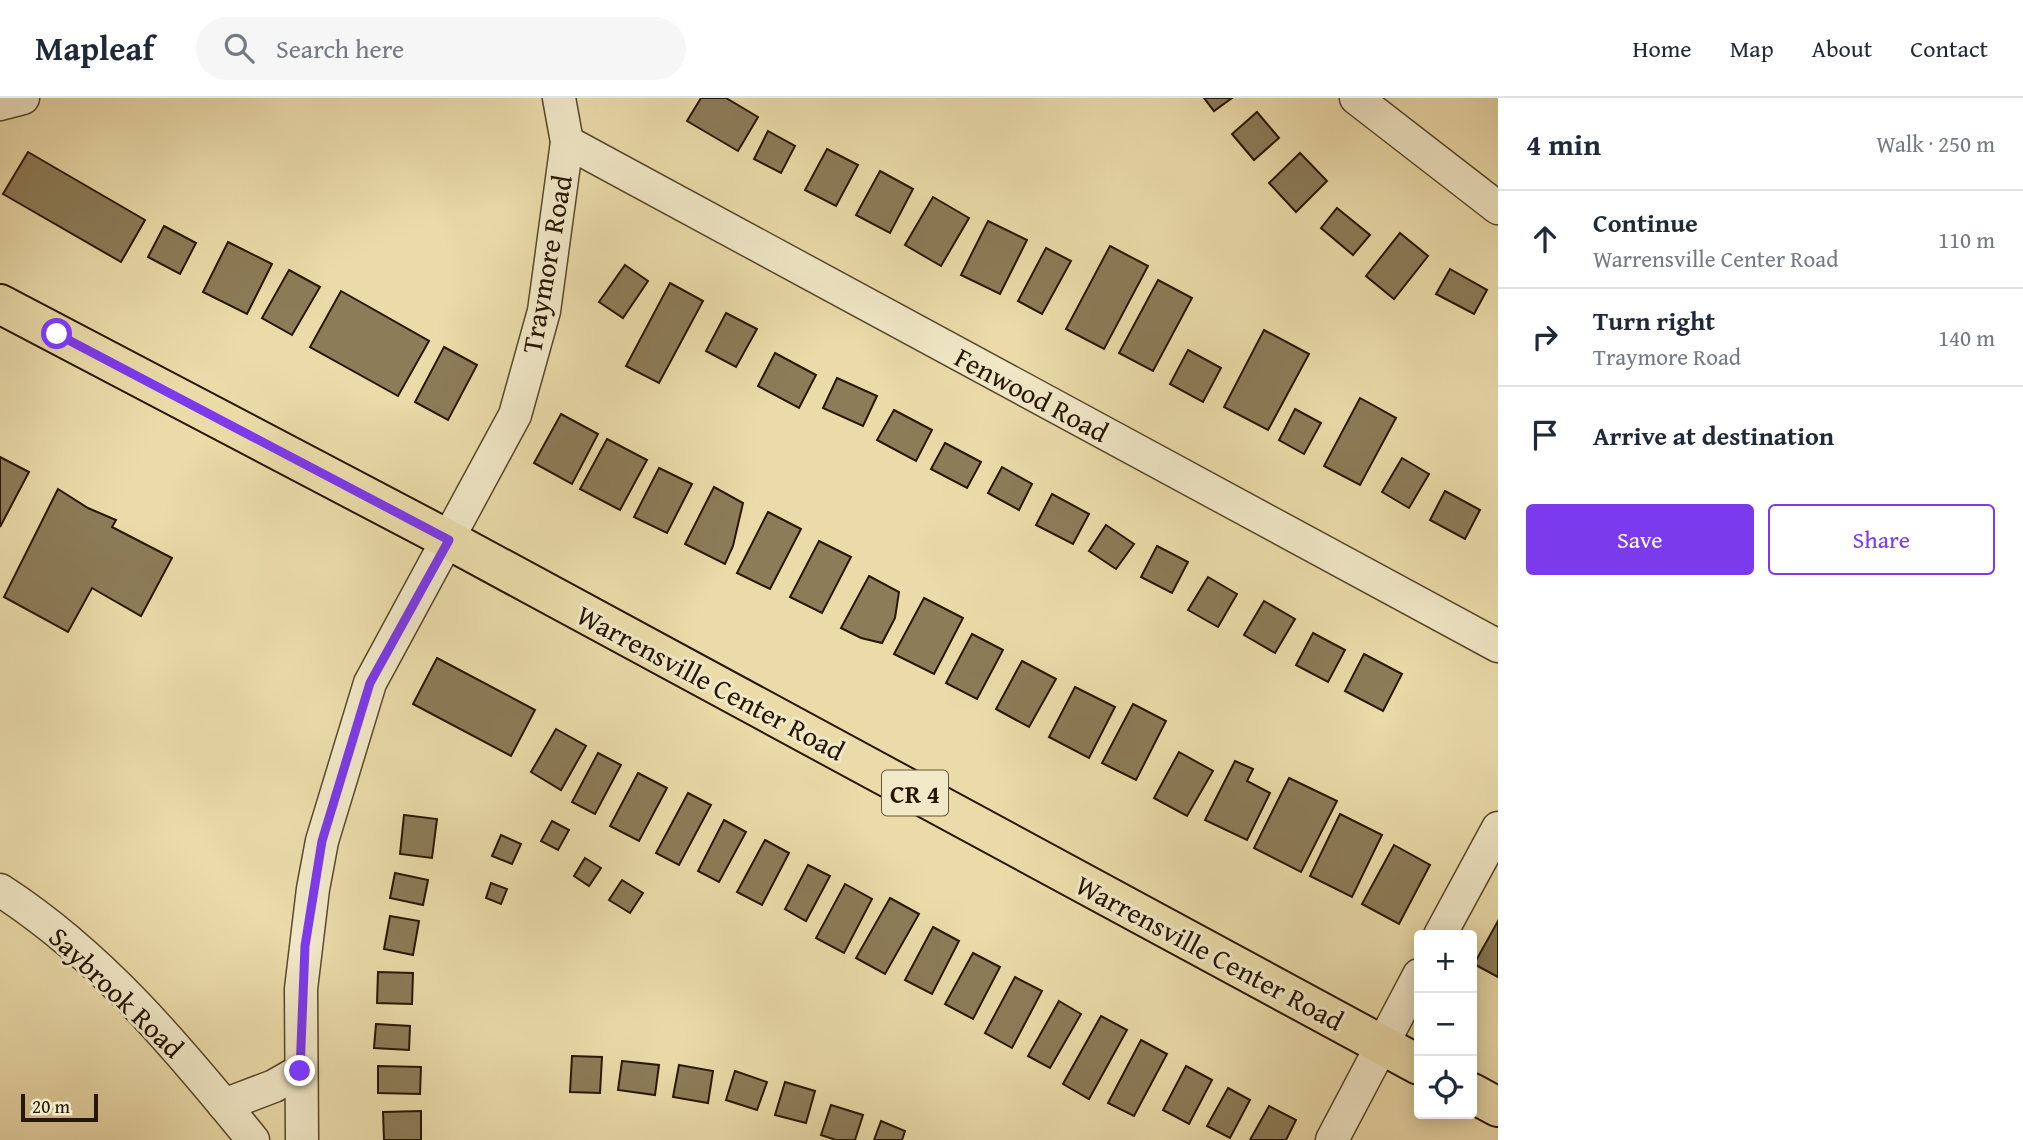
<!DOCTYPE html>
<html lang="en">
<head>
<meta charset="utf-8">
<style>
	body { margin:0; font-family:"Gentium Book Plus",serif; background:#f6f6f7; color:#1f2937 }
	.controls { position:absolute; right:21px; bottom:21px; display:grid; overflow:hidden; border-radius:7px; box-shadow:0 4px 18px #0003 }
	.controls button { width:63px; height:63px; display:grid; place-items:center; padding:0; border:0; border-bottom:2px solid #e0e1e3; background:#fff; color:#1f2937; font:35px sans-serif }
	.scale { position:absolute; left:21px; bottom:18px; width:77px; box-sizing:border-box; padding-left:7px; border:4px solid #271600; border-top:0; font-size:19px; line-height:24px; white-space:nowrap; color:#271600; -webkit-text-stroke:5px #f1e8c7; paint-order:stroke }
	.stop { position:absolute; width:21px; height:21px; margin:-16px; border:5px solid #7c3aed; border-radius:50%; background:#fff }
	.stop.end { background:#7c3aed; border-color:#fff; box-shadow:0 2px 7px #0008 }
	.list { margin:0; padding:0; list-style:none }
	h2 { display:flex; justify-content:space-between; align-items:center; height:91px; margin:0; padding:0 28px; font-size:30px }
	h2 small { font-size:23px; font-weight:400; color:#747a83 }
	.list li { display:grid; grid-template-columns:46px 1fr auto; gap:21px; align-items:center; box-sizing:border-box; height:98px; padding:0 28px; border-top:2px solid #e0e1e3 }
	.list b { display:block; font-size:26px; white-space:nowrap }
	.list p { margin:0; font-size:23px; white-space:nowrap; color:#747a83 }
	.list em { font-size:23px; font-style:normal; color:#747a83 }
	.actions { display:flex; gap:14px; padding:21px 28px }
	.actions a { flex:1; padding:16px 0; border:2px solid #7c3aed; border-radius:7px; text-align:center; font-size:24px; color:#7c3aed }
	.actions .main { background:#7c3aed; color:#fff }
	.icon { flex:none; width:38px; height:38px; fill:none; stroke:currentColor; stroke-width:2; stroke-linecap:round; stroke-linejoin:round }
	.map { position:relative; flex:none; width:1498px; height:1042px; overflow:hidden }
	header { display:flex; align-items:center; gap:42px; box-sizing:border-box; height:98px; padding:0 35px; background:#fff; border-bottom:2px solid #e0e1e3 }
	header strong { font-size:33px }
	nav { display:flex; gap:38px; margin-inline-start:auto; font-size:24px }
	.search { width:490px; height:63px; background:#f6f6f7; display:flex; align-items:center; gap:18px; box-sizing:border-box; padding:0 24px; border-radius:38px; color:#747a83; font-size:26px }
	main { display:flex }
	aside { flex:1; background:#fff }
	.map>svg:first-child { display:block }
	.building { fill:#8c7c58; stroke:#271600; stroke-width:2 }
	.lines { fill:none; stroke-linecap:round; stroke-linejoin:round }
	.minor-casing { stroke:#58472a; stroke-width:35 }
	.primary-casing { stroke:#271600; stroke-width:42 }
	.minor { stroke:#f1e8c7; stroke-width:32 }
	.primary { stroke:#eadba9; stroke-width:38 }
	.route { stroke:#7c3aed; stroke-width:9 }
	.labels { text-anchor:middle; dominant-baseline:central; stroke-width:6; stroke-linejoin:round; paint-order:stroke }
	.shield { fill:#f1e8c7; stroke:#64553c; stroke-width:2 }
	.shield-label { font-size:26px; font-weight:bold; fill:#271600 }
	.street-label { font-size:28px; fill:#271600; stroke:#f1e8c7 }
</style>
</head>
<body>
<header>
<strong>Mapleaf</strong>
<div class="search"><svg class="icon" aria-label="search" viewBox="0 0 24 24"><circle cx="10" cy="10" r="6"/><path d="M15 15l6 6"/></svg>Search here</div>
<nav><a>Home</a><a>Map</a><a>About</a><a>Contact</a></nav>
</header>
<main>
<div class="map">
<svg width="1498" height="1042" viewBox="0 0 1498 1042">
	<rect width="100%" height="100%" fill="#eadba9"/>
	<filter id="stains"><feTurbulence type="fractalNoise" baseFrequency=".00286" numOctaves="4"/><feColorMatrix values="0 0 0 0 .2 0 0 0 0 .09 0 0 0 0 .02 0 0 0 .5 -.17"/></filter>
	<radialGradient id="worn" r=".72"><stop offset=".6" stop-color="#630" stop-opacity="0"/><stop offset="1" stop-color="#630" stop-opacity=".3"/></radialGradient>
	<!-- building -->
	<g class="building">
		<path d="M 701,0 L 726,0 L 758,19 L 738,53 L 687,23 Z"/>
		<path d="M 1204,0 L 1232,0 L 1214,13 Z"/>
		<path d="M 1257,14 L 1279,40 L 1254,62 L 1232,36 Z"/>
		<path d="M 768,33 L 795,48 L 781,75 L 754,61 Z"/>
		<path d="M 827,51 L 858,67 L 836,108 L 805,92 Z"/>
		<path d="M 28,54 L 145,122 L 121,164 L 3,96 Z"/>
		<path d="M 1300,55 L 1327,83 L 1296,114 L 1269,85 Z"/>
		<path d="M 880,73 L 913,91 L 890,135 L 856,117 Z"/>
		<path d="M 933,99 L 969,120 L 941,168 L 905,147 Z"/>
		<path d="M 1337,110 L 1370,137 L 1353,157 L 1321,130 Z"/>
		<path d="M 988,123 L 1027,142 L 1000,196 L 961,177 Z"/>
		<path d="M 164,128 L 196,145 L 180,176 L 148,159 Z"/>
		<path d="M 1400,135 L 1428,158 L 1394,201 L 1366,178 Z"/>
		<path d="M 228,144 L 272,166 L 247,216 L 203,194 Z"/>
		<path d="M 1110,148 L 1148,168 L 1104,251 L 1066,231 Z"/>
		<path d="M 1046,150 L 1071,163 L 1042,216 L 1018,203 Z"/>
		<path d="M 625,167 L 648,183 L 623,220 L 599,204 Z"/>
		<path d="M 1450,171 L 1487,192 L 1474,216 L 1436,196 Z"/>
		<path d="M 289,172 L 320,189 L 292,237 L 262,220 Z"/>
		<path d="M 1158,182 L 1192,200 L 1153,273 L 1119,255 Z"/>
		<path d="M 670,185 L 703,203 L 659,285 L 626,268 Z"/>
		<path d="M 341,193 L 429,243 L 398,298 L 310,249 Z"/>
		<path d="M 726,215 L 757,231 L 736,269 L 706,253 Z"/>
		<path d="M 1264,232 L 1309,256 L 1268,332 L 1224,309 Z"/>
		<path d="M 444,249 L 477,267 L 448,322 L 415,304 Z"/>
		<path d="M 1188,252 L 1221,270 L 1203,304 L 1170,286 Z"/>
		<path d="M 775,255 L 816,277 L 799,310 L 758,288 Z"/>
		<path d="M 837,280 L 877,298 L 863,328 L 823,310 Z"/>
		<path d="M 1360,300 L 1396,320 L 1360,387 L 1324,368 Z"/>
		<path d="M 1295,311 L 1321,325 L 1304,356 L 1279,342 Z"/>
		<path d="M 894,312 L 932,332 L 916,363 L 877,342 Z"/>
		<path d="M 561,316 L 598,336 L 572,386 L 534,365 Z"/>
		<path d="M 607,341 L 647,362 L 620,412 L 580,391 Z"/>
		<path d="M 945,345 L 981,364 L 967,390 L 931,371 Z"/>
		<path d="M 0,359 L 29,374 L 0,429 Z"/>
		<path d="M 1402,360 L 1429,376 L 1409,410 L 1382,394 Z"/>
		<path d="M 1002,369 L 1032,386 L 1019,412 L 988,395 Z"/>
		<path d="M 659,370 L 692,386 L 667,435 L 634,419 Z"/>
		<path d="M 714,389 L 743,405 L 733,448 L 725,466 L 685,446 Z"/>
		<path d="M 58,391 L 88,410 L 116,422 L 112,429 L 172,460 L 141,518 L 92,490 L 68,534 L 4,499 Z"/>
		<path d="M 1445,393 L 1480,412 L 1465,441 L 1430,422 Z"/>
		<path d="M 1052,396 L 1089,416 L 1073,446 L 1036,427 Z"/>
		<path d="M 768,414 L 801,431 L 770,491 L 737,475 Z"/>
		<path d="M 1106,427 L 1134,446 L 1116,471 L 1089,453 Z"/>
		<path d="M 819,443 L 851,459 L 822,515 L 790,499 Z"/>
		<path d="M 1157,448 L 1188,464 L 1172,495 L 1141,479 Z"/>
		<path d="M 869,478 L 899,494 L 895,520 L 882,545 L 861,540 L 841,530 Z"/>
		<path d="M 1208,479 L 1237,496 L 1218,529 L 1188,512 Z"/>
		<path d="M 924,500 L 963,520 L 934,576 L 894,556 Z"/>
		<path d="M 1264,503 L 1295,521 L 1275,555 L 1244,537 Z"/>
		<path d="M 1313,535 L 1345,552 L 1328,584 L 1296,567 Z"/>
		<path d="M 972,536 L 1003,552 L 977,601 L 946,585 Z"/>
		<path d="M 1364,556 L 1402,576 L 1383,613 L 1345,593 Z"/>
		<path d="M 437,560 L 535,612 L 511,658 L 413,606 Z"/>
		<path d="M 1022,563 L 1056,581 L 1029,629 L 996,611 Z"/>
		<path d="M 1075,589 L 1115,609 L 1089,660 L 1049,639 Z"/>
		<path d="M 1133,606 L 1166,623 L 1136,682 L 1102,665 Z"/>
		<path d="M 556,631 L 586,648 L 561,692 L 531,674 Z"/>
		<path d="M 1179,654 L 1213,673 L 1187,718 L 1154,700 Z"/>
		<path d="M 598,655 L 621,667 L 595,716 L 572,704 Z"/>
		<path d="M 1235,663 L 1253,671 L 1247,683 L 1270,695 L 1247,742 L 1205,722 Z"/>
		<path d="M 638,675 L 667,690 L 639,743 L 610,728 Z"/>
		<path d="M 1289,680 L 1337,703 L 1301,774 L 1254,750 Z"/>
		<path d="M 688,695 L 711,707 L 679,767 L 656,755 Z"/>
		<path d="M 1340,716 L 1382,737 L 1352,799 L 1310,778 Z"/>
		<path d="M 404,717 L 437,721 L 432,760 L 400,756 Z"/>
		<path d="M 724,722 L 746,734 L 719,784 L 698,773 Z"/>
		<path d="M 552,723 L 569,732 L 558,752 L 541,743 Z"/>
		<path d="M 501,737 L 521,746 L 512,766 L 492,758 Z"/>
		<path d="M 765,742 L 789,755 L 762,807 L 737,794 Z"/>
		<path d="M 1394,747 L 1430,767 L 1399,826 L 1362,806 Z"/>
		<path d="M 585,760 L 601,770 L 589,788 L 574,778 Z"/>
		<path d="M 808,767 L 830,778 L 806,823 L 785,811 Z"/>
		<path d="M 395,775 L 428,782 L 423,807 L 390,800 Z"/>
		<path d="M 622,782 L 643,795 L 630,815 L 609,802 Z"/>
		<path d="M 491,785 L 507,791 L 501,806 L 486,800 Z"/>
		<path d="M 845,786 L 872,801 L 844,855 L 816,840 Z"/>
		<path d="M 890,800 L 919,816 L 885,876 L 856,860 Z"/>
		<path d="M 390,818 L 419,823 L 413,857 L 384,851 Z"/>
		<path d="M 1498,823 L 1498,879 L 1474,866 Z"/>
		<path d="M 933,829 L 959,843 L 932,896 L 905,882 Z"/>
		<path d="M 973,855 L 1000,869 L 973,921 L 945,906 Z"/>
		<path d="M 378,874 L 413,875 L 412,906 L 377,905 Z"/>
		<path d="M 1015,879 L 1042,893 L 1012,950 L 985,935 Z"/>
		<path d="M 1059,903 L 1081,916 L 1050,970 L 1028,958 Z"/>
		<path d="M 1101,918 L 1127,932 L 1089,1001 L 1063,986 Z"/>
		<path d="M 376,926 L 410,928 L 409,952 L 374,950 Z"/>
		<path d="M 1141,942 L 1167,956 L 1134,1018 L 1108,1005 Z"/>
		<path d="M 572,958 L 602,959 L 600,995 L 570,994 Z"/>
		<path d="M 622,963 L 659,967 L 655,997 L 618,992 Z"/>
		<path d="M 679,967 L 713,973 L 708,1005 L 673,999 Z"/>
		<path d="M 378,968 L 421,969 L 420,996 L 378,995 Z"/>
		<path d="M 1186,968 L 1212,982 L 1189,1026 L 1163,1012 Z"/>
		<path d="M 735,973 L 767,984 L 757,1012 L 726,1002 Z"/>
		<path d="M 785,984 L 815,993 L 806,1025 L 775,1017 Z"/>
		<path d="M 1228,990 L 1250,1002 L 1230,1040 L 1207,1028 Z"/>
		<path d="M 831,1007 L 863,1017 L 855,1042 L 836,1042 L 821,1037 Z"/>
		<path d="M 1269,1008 L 1296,1022 L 1286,1042 L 1250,1042 Z"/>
		<path d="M 421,1013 L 421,1042 L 384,1042 L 383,1014 Z"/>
		<path d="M 881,1023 L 905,1033 L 902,1042 L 874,1042 Z"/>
	</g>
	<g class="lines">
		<!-- minor casing -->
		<g class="minor-casing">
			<g id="minor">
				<path d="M 1356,0 L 1498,110"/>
				<path d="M 0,6 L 23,0"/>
				<path d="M 567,44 L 1498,548"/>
				<path d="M 0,792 C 101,857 178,950 253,1042"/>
				<path d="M 1440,837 L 1498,730"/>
				<path d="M 224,1007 L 274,988 L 300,973"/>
				<path d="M 302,1042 L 301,891 L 313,791 L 322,743 L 370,585 L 515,317 L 544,213 L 567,44 L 559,0"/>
				<path d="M 1332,1042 L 1419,877"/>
			</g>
		</g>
		<!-- primary casing -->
		<g class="primary-casing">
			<g id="primary">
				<path d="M 0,206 L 449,442 L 1419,967"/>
				<path d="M 1472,995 L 1498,1009"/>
			</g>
		</g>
		<!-- minor -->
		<use href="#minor" class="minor"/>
		<!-- primary -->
		<use href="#primary" class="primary"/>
	</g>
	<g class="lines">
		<!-- route -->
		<path class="route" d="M 57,236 L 449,442 L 370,585 L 322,743 L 305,848 L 300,973"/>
	</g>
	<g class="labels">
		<!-- shield labels -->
		<rect class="shield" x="882" y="672.5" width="66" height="45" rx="5"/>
		<g class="shield-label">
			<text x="915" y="695">CR 4</text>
		</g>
		<!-- street labels -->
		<g class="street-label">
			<text transform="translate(546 166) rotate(-80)">Traymore Road</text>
			<text transform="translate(1032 296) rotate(28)">Fenwood Road</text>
			<text transform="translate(711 584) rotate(28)">Warrensville Center Road</text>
			<text transform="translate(1210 854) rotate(28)">Warrensville Center Road</text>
			<text transform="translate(117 894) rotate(44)">Saybrook Road</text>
		</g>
	</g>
	<rect width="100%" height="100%" filter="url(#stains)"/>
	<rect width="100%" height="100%" fill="url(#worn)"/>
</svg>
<div class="controls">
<button>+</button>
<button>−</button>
<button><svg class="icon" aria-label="locate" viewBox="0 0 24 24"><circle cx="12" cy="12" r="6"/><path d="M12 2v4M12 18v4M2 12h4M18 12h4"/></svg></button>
</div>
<div class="scale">20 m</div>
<div class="stop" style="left:57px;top:236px"></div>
<div class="stop end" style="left:300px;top:973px"></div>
</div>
<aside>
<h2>4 min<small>Walk · 250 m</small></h2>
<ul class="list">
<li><svg class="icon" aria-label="ahead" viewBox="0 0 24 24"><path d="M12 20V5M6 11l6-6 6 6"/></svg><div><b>Continue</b><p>Warrensville Center Road</p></div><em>110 m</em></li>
<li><svg class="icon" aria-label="right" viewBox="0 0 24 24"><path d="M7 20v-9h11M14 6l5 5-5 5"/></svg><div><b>Turn right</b><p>Traymore Road</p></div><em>140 m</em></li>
<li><svg class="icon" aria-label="arrive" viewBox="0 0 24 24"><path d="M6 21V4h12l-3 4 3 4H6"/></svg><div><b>Arrive at destination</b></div></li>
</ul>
<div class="actions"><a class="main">Save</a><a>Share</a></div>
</aside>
</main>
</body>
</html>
